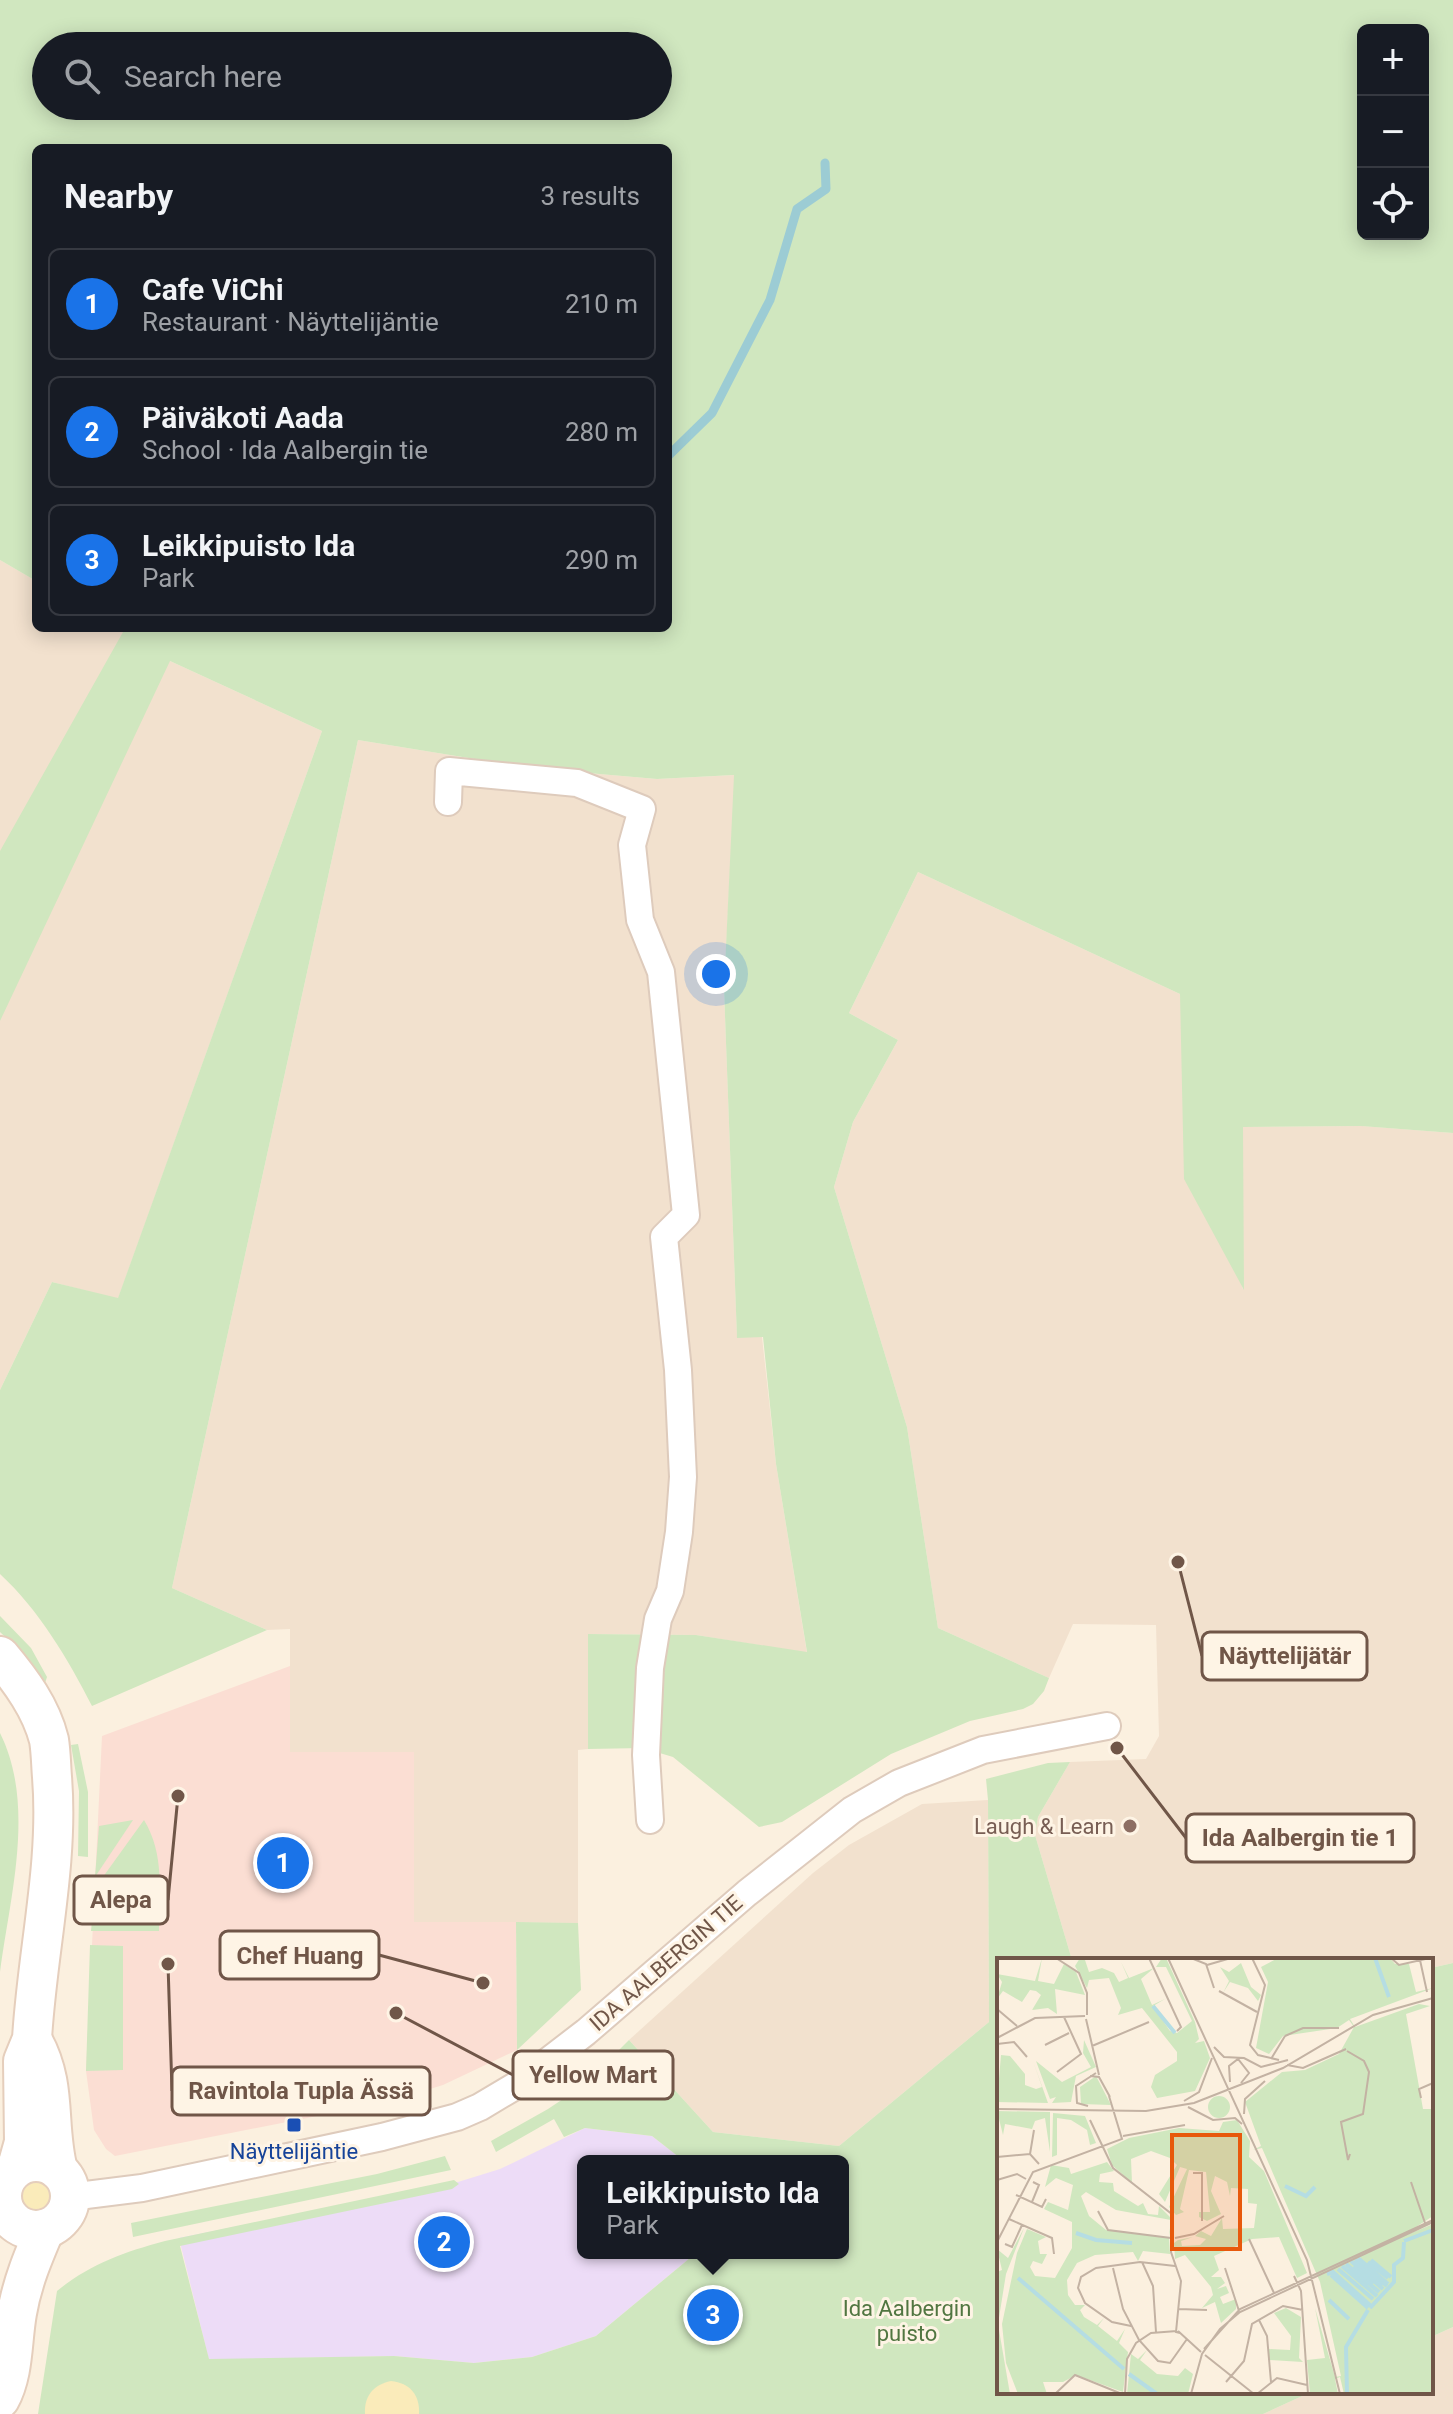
<!DOCTYPE html>
<html lang="en">
<head>
<meta charset="utf-8">
<style>
	body { margin:0; font-family:Roboto,sans-serif; background:#20242c; color:#f1f3f6 }
	.controls { position:absolute; right:24px; top:24px; display:grid; overflow:hidden; border-radius:12px; box-shadow:0 4px 20px #0003 }
	.controls button { width:72px; height:72px; display:grid; place-items:center; padding:0; border:0; border-bottom:2px solid #363941; background:#171b24; color:#f1f3f6; font:40px sans-serif }
	.you { position:absolute; left:716px; top:974px; width:28px; height:28px; margin:-20px; border:6px solid #fff; border-radius:50%; background:#1a73e8; box-shadow:0 0 0 12px #1a73e833 }
	.badge { display:grid; place-items:center; width:52px; height:52px; border-radius:50%; background:#1a73e8; color:#fff; font-size:26px; font-weight:700 }
	.pin { position:absolute; translate:-50% -50%; border:4px solid #fff; box-shadow:0 2px 8px #0006 }
	.popup { position:absolute; left:577px; top:2155px; width:272px; height:104px; box-sizing:border-box; display:grid; place-content:center; border-radius:12px; background:#171b24; filter:drop-shadow(0 2px 6px #0005); font-size:26px; white-space:nowrap; color:#9ea1a6 }
	.popup b { font-size:30px; color:#f1f3f6 }
	.popup::after { content:''; position:absolute; left:50%; top:100%; margin-left:-16px; border:16px solid transparent; border-top-color:#171b24 }
	.list { margin:0; padding:0; list-style:none }
	h2 { display:flex; justify-content:space-between; align-items:center; height:104px; margin:0; padding:0 32px; font-size:34px }
	h2 small { font-size:26px; font-weight:400; color:#9ea1a6 }
	.list li { display:grid; grid-template-columns:52px 1fr auto; gap:24px; align-items:center; box-sizing:border-box; height:112px; margin:0 16px 16px; padding:0 16px; border:2px solid #363941; border-radius:12px }
	.list b { display:block; font-size:30px; white-space:nowrap }
	.list p { margin:0; font-size:26px; white-space:nowrap; color:#9ea1a6 }
	.list em { font-size:26px; font-style:normal; color:#9ea1a6 }
	.icon { flex:none; width:44px; height:44px; fill:none; stroke:currentColor; stroke-width:2; stroke-linecap:round; stroke-linejoin:round }
	.map { position:relative; flex:none; width:1453px; height:2414px; overflow:hidden }
	.search { position:absolute; background:#171b24; box-shadow:0 4px 20px #0003; left:32px; top:32px; width:640px; height:88px; display:flex; align-items:center; gap:20px; box-sizing:border-box; padding:0 28px; border-radius:44px; color:#9ea1a6; font-size:30px }
	.panel { position:absolute; background:#171b24; box-shadow:0 4px 20px #0003; left:32px; top:144px; width:640px; height:488px; border-radius:12px }
	.map>svg:first-child { display:block }
	.residential { fill:#f2e1ce }
	.commercial { fill:#fbded3 }
	.education { fill:#eddcf7 }
	.green { fill:#d0e7bf; fill-rule:evenodd }
	.sand { fill:#faebba }
	.lines { fill:none; stroke-linecap:round; stroke-linejoin:round }
	.stream { stroke:#9cccd4; stroke-width:9 }
	.street-casing { stroke:#decbbc; stroke-width:30 }
	.secondary-casing { stroke:#e5cebc; stroke-width:42 }
	.street { stroke:#fff; stroke-width:26 }
	.secondary { stroke:#fff; stroke-width:38 }
	.education-dot { fill:#8d6e63; stroke:#fef4e5; stroke-width:3 }
	.transit-dot { fill:#1a4fb4; stroke:#fef4e5; stroke-width:3 }
	.labels { text-anchor:middle; dominant-baseline:central; stroke-width:6; stroke-linejoin:round; paint-order:stroke }
	.education-label { font-size:22px; fill:#785e54; stroke:#fef4e5; text-anchor:end }
	.street-label { font-size:22px; fill:#705648; stroke:#fef4e5 }
	.transit-label { font-size:22px; fill:#164399; stroke:#fef4e5 }
	.park-label { font-size:22px; fill:#517641; stroke:#fef4e5 }
	.inset-river { fill:none; stroke:#b5dde3; stroke-width:4 }
	.inset-road { fill:none; stroke:#c3b2a3; stroke-width:2 }
	.view { fill:#e8590c; fill-opacity:0.15; stroke:#e8590c; stroke-width:4 }
	.inset-edge { fill:none; stroke:#705648; stroke-width:4 }
	.leader { fill:none; stroke:#705648; stroke-width:3 }
	.callout-dot { fill:#705648; stroke:#fef4e5; stroke-width:3 }
	.callout { fill:#fef4e5; stroke:#705648; stroke-width:3 }
	.callout-label { font-size:24px; text-anchor:middle; font-weight:bold; fill:#705648 }
</style>
</head>
<body>
<div class="map">
<svg width="1453" height="2414" viewBox="0 0 1453 2414">
	<rect width="100%" height="100%" fill="#fbf0df"/>
	<!-- residential -->
	<g class="residential">
		<path d="M 0,560 L 36,581 L 36,628 L 117,628 L 170,661 L 322,731 L 118,1299 L 52,1282 L 0,1390 Z"/>
		<path d="M 358,740 L 530,768 L 657,779 L 735,775 L 724,989 L 737,1337 L 762,1337 L 776,1464 L 807,1653 L 696,1635 L 589,1634 L 588,1749 L 578,1750 L 578,1923 L 414,1922 L 414,1752 L 290,1752 L 290,1629 L 267,1630 L 172,1588 Z"/>
		<path d="M 918,872 L 1180,994 L 1243,1289 L 1243,1127 L 1362,1126 L 1453,1133 L 1453,1963 L 1431,1968 L 1431,1960 L 1072,1960 L 1035,1835 L 1038,1817 L 1070,1762 L 1146,1759 L 1159,1736 L 1156,1625 L 1073,1624 L 1049,1678 L 938,1628 L 907,1427 L 834,1187 L 853,1122 L 898,1040 L 849,1013 Z"/>
		<path d="M 988,1800 L 989,2022 L 839,2146 L 713,2132 L 629,2040 L 813,1873 L 849,1845 L 922,1804 Z"/>
		<path d="M 1453,2327 L 1453,2414 L 1263,2414 L 1311,2392 L 1431,2392 L 1431,2337 Z"/>
	</g>
	<!-- commercial -->
	<path class="commercial" d="M 290,1666 L 290,1752 L 414,1752 L 414,1922 L 516,1922 L 517,2050 L 443,2085 L 388,2102 L 115,2156 L 106,2149 L 94,2130 L 86,2071 L 102,1736 Z"/>
	<!-- education -->
	<path class="education" d="M 585,2128 L 652,2136 L 684,2161 L 583,2161 L 583,2253 L 696,2253 L 596,2336 L 532,2357 L 474,2363 L 394,2356 L 209,2360 L 179,2238 L 458,2182 L 500,2169 Z"/>
	<!-- green -->
	<g class="green">
		<path d="M 0,0 L 1453,0 L 1453,1133 L 1361,1126 L 1243,1127 L 1244,1290 L 1184,1179 L 1180,994 L 918,872 L 849,1013 L 898,1040 L 853,1122 L 834,1187 L 907,1427 L 938,1628 L 1049,1678 L 1044,1691 L 1033,1704 L 1023,1709 L 970,1721 L 891,1754 L 782,1822 L 759,1827 L 673,1757 L 643,1748 L 588,1749 L 588,1634 L 696,1635 L 807,1652 L 776,1464 L 763,1337 L 737,1338 L 724,989 L 734,775 L 657,779 L 530,768 L 358,740 L 172,1588 L 267,1630 L 92,1706 C 68,1659 39,1610 0,1574 L 0,1390 L 52,1282 L 118,1298 L 322,731 L 170,661 L 0,1021 L 0,851 L 123,632 L 117,628 L 668,628 L 668,148 L 36,148 L 36,581 L 0,560 ZM 1363,30 L 1423,30 L 1423,234 L 1363,234 ZM 46,46 L 658,46 L 658,106 L 46,106 Z"/>
		<path d="M 0,1616 L 31,1648 L 47,1677 L 44,1686 L 20,1651 L 0,1632 Z"/>
		<path d="M 0,1733 C 36,1805 10,1896 0,1972 Z"/>
		<path d="M 78,1744 L 88,1792 L 88,1857 L 78,1856 L 79,1791 L 71,1745 Z"/>
		<path d="M 1070,1762 L 1038,1817 L 1035,1835 L 1072,1960 L 999,1960 L 999,2392 L 1311,2392 L 1263,2414 L 38,2414 L 57,2291 C 90,2264 124,2252 165,2241 L 454,2180 L 459,2184 L 452,2189 L 180,2246 L 209,2359 L 394,2356 L 474,2363 L 532,2357 L 596,2336 L 696,2253 L 843,2253 L 843,2161 L 684,2161 L 652,2136 L 585,2128 L 564,2137 L 554,2119 L 496,2152 L 491,2141 L 548,2109 L 584,2085 L 629,2040 L 713,2132 L 839,2146 L 989,2022 L 988,1800 L 986,1779 L 1048,1763 Z"/>
		<path d="M 133,1820 L 95,1877 L 99,1826 Z"/>
		<path d="M 144,1820 C 165,1855 159,1891 159,1931 L 91,1931 L 95,1888 Z"/>
		<path d="M 516,1922 L 578,1923 L 581,1990 L 517,2050 Z"/>
		<path d="M 90,1945 L 123,1946 L 123,2070 L 86,2071 Z"/>
		<path d="M 1453,1963 L 1453,2327 L 1431,2337 L 1431,1968 Z"/>
		<path d="M 445,2156 L 451,2170 L 133,2237 L 131,2223 L 377,2174 Z"/>
	</g>
	<!-- sand -->
	<g class="sand">
		<circle cx="36" cy="2196" r="20"/>
		<path d="M 391,2381 C 410,2383 420,2395 419,2414 L 365,2414 C 364,2396 373,2385 391,2381 Z"/>
	</g>
	<g class="lines">
		<!-- stream -->
		<path class="stream" d="M 668,456 L 712,413 L 770,300 L 797,209 L 826,189 L 825,163"/>
		<!-- street casing -->
		<g class="street-casing">
			<g id="street">
				<path d="M 448,802 L 449,771 L 577,783 L 642,809 L 632,845 L 640,920 L 661,972 L 686,1215 L 664,1237 L 678,1370 L 683,1477 L 679,1532 L 670,1591 L 658,1619 L 650,1668 L 646,1755 L 650,1820"/>
				<path d="M 0,2186 L 3,2186"/>
				<path d="M 70,2197 L 142,2188 L 382,2137 L 457,2117 L 480,2107 L 517,2085 L 586,2032 L 747,1893 L 852,1810 L 899,1783 L 983,1750 L 1107,1726"/>
			</g>
		</g>
		<!-- secondary casing -->
		<g class="secondary-casing">
			<g id="secondary">
				<path d="M 0,1656 C 21,1681 41,1708 49,1740 C 51,1752 51,1765 52,1777 C 59,1864 37,1952 32,2039 L 23,2061 L 24,2142 L 17,2167"/>
				<path d="M 33,2041 C 58,2086 46,2124 58,2170"/>
				<circle cx="36" cy="2196" r="34"/>
				<path d="M 0,2399 C 14,2374 12,2341 17,2313 C 22,2283 33,2257 45,2229"/>
			</g>
		</g>
		<!-- street -->
		<use href="#street" class="street"/>
		<!-- secondary -->
		<use href="#secondary" class="secondary"/>
	</g>
	<!-- markers -->
	<circle class="education-dot" cx="1130" cy="1826" r="8"/>
	<rect class="transit-dot" x="286" y="2117" width="16" height="16" rx="4"/>
	<g class="labels">
		<!-- education labels -->
		<g class="education-label">
			<text x="1114" y="1826">Laugh &amp; Learn</text>
		</g>
		<!-- street labels -->
		<g class="street-label">
			<text transform="translate(666 1963) rotate(-41)">IDA AALBERGIN TIE</text>
		</g>
		<!-- transit labels -->
		<g class="transit-label">
			<text x="294" y="2151">Näyttelijäntie</text>
		</g>
		<!-- park labels -->
		<g class="park-label">
			<text x="907" y="2308">Ida Aalbergin<tspan x="907" dy="25">puisto</tspan></text>
		</g>
	</g>
	<!-- overview -->
	<g transform="translate(997 1958)">
		<rect width="436" height="436" fill="#fbf0df"/>
		<path d="M 45,0 L 41,23 L 57,26 L 67,6 L 79,14 L 88,37 L 58,31 L 60,56 L 51,50 L 35,52 L 44,37 L 39,33 L 33,32 L 25,44 L 6,33 L 0,41 L 5,24 L 0,16 L 38,23 ZM 83,0 L 95,0 L 88,2 L 92,14 L 105,10 L 117,15 L 122,24 L 131,20 L 124,4 L 132,20 L 157,10 L 144,21 L 155,47 L 168,41 L 156,48 L 173,73 L 180,75 L 195,63 L 169,9 L 159,9 L 165,0 L 169,0 L 198,64 L 202,81 L 198,85 L 207,83 L 213,100 L 198,133 L 160,140 L 154,129 L 158,117 L 180,103 L 180,94 L 145,50 L 121,57 L 124,50 L 112,20 L 92,22 L 90,30 L 78,8 ZM 281,0 L 393,0 L 398,6 L 412,6 L 419,34 L 436,30 L 353,61 L 358,69 L 422,46 L 433,48 L 409,56 L 426,151 L 436,151 L 436,258 L 402,280 L 436,266 L 436,436 L 347,436 L 343,419 L 338,421 L 341,436 L 313,436 L 310,402 L 328,400 L 318,350 L 338,419 L 344,418 L 323,324 L 265,190 L 256,192 L 264,188 L 248,144 L 285,114 L 308,112 L 342,96 L 357,69 L 352,62 L 340,70 L 286,78 L 272,96 L 259,90 L 271,24 L 264,9 ZM 244,5 L 254,29 L 264,37 L 261,43 L 251,30 L 233,24 L 226,35 L 232,23 L 223,9 L 232,14 ZM 87,82 L 99,109 L 79,118 L 74,144 L 55,145 L 59,139 L 53,141 L 39,103 L 65,124 L 94,109 L 86,95 ZM 4,97 L 13,98 L 28,116 L 28,127 L 39,131 L 45,129 L 36,103 L 51,145 L 0,144 ZM 99,118 L 114,147 L 84,146 L 83,129 ZM211 149a11 11 0 1 1 22 0a11 11 0 1 1-22 0ZM 0,153 L 53,154 L 53,194 L 48,160 L 38,163 L 35,171 L 8,166 L 6,177 ZM 56,155 L 88,158 L 99,185 L 93,187 L 90,172 L 74,162 L 60,160 L 60,197 L 55,199 ZM 240,162 L 253,183 L 252,199 L 267,213 L 310,315 L 300,320 L 282,279 L 255,281 L 217,298 L 222,312 L 214,319 L 224,319 L 228,325 L 220,331 L 229,328 L 232,335 L 223,339 L 226,346 L 239,341 L 239,351 L 224,365 L 218,344 L 205,350 L 216,337 L 214,329 L 188,297 L 178,301 L 177,285 L 181,282 L 196,279 L 184,283 L 185,288 L 203,287 L 209,281 L 198,278 L 204,273 L 214,278 L 225,260 L 226,271 L 257,270 L 260,246 L 251,245 L 251,231 L 234,230 L 233,238 L 230,224 L 218,218 L 214,233 L 224,256 L 210,263 L 202,259 L 202,254 L 213,254 L 209,214 L 192,212 L 183,251 L 187,254 L 179,257 L 172,249 L 190,211 L 183,209 L 168,244 L 162,236 L 180,207 L 173,200 L 154,193 L 134,201 L 135,225 L 115,207 L 110,191 L 132,180 L 182,170 L 222,173 L 226,164 ZM 110,204 L 117,213 L 103,216 L 102,224 L 116,225 L 117,233 L 141,248 L 146,245 L 151,256 L 161,257 L 162,248 L 176,262 L 172,278 L 174,262 L 119,252 L 89,234 L 84,238 L 92,258 L 109,272 L 172,280 L 173,296 L 146,293 L 141,303 L 136,294 L 98,297 L 80,305 L 70,322 L 71,337 L 78,347 L 88,347 L 83,352 L 87,359 L 100,367 L 107,360 L 101,368 L 120,383 L 128,371 L 122,385 L 131,394 L 126,434 L 79,417 L 66,424 L 46,424 L 50,436 L 21,436 L 9,405 L 5,366 L 20,295 L 30,271 L 49,279 L 41,283 L 43,296 L 50,296 L 45,306 L 36,303 L 33,309 L 38,318 L 58,320 L 75,290 L 75,264 L 47,251 L 51,244 L 71,252 L 76,227 L 59,220 L 48,229 L 54,207 L 72,210 L 74,216 ZM 27,270 L 9,316 L 1,366 L 13,436 L 0,436 L 0,314 L 5,312 L 0,291 L 11,300 ZM 289,350 L 304,359 L 302,400 L 306,404 L 271,402 L 271,391 L 293,392 L 294,378 L 277,355 ZM 150,392 L 143,402 L 160,416 L 181,418 L 188,410 L 196,416 L 191,436 L 130,436 L 134,396 L 141,401 Z" fill="#d0e7bf"/>
		<path class="inset-river" d="M 378,0 L 392,39M 156,48 L 178,75M 288,228 L 309,238 L 318,229M 79,275 L 99,282 L 135,285M 407,283 L 436,272M 361,300 L 391,326M 358,302 L 390,328M 374,302 L 394,319M 354,303 L 386,331M 371,304 L 391,320M 349,306 L 382,334M 361,307 L 385,328M 345,308 L 380,338M 356,309 L 376,326M 341,311 L 376,341M 352,311 L 371,327M 330,316 L 336,314 L 374,348M 334,317 L 371,350M 21,320 L 127,411M 332,342 L 352,361M 373,350 L 397,324 L 397,307 L 406,300 L 407,284M 132,416 L 160,436M 350,436 L 349,389 L 371,352"/>
		<path class="inset-road" d="M 59,0 L 82,15 L 90,35 L 90,57M 152,0 L 184,69 L 180,73M 171,0 L 310,302 L 343,436M 194,0 L 209,6 L 217,30M 255,0 L 268,27 L 253,87 L 261,97 L 282,102M 394,0 L 402,7 L 433,0M 423,2 L 430,34M 210,7 L 234,0M 222,33 L 260,54M 0,51 L 20,68M 89,61 L 102,117M 288,78 L 306,70 L 342,70M 0,80 L 38,60 L 88,58M 0,86 L 17,84 L 30,99M 48,87 L 72,75M 95,88 L 152,64M 217,89 L 227,99 L 247,100 L 264,109 L 291,102M 350,93 L 367,103 L 372,114 L 366,156 L 344,164 L 351,202 L 353,196M 274,101 L 288,78M 290,107 L 306,110 L 349,91M 60,114 L 84,96 L 67,59M 93,118 L 102,119 L 113,139M 233,124 L 232,108 L 241,101 L 252,115 L 244,125M 424,140 L 422,131 L 436,125M 187,143 L 202,134 L 215,100M 91,148 L 80,145 L 79,128 L 99,115M 191,149 L 216,162 L 238,160 L 245,166M 0,151 L 149,153 L 197,145 L 286,110 L 376,57 L 436,40M 247,156 L 248,141 L 268,123M 93,162 L 116,210 L 176,257 L 174,294 L 184,323 L 179,374 L 183,375M 126,178 L 188,167M 33,196 L 37,172M 0,199 L 33,196 L 42,206M 196,215 L 205,215 L 205,263M 0,222 L 20,216 L 29,221M 414,224 L 428,265M 19,237 L 45,249 L 49,241M 35,244 L 42,227 L 36,224M 101,253 L 111,272 L 174,280M 12,261 L 55,280 L 57,296M 178,280 L 197,276 L 227,258M 252,281 L 277,335M 0,284 L 36,214 L 125,181 L 112,138M 8,286 L 15,289 L 25,267M 145,304 L 156,328 L 159,374M 116,310 L 126,351 L 142,382 L 161,403 L 173,405 L 190,381M 228,310 L 242,353M 297,318 L 304,333 L 311,436M 182,351 L 210,352M 262,362 L 270,378 L 274,424M 134,368 L 115,364 L 88,345 L 81,330 L 84,319 L 99,310 L 143,304 L 178,308M 181,373 L 204,394M 207,391 L 243,351 L 436,262M 208,397 L 257,436M 229,424 L 247,403 L 255,366 L 286,348 L 306,352M 58,436 L 78,417 L 125,436M 128,436 L 130,401 L 139,385 L 154,375 L 180,373M 194,436 L 205,396M 194,436 L 205,396 L 223,371 L 243,354 L 436,264M 260,436 L 280,420 L 310,427"/>
		<path class="view" d="M 175,177 L 243,177 L 243,291 L 175,291 Z"/>
		<rect width="436" height="436" class="inset-edge"/>
	</g>
	<!-- callouts -->
	<path class="leader" d="M1178 1562L1202 1656M1117 1748L1186 1838M178 1796L168 1900M483 1983L379 1955M396 2013L513 2075M168 1964L172 2091"/>
	<g class="callout-dot">
		<circle cx="1178" cy="1562" r="8"/>
		<circle cx="1117" cy="1748" r="8"/>
		<circle cx="178" cy="1796" r="8"/>
		<circle cx="483" cy="1983" r="8"/>
		<circle cx="396" cy="2013" r="8"/>
		<circle cx="168" cy="1964" r="8"/>
	</g>
	<g class="callout">
		<rect x="1202" y="1632" width="165" height="48" rx="8"/>
		<rect x="1186" y="1814" width="228" height="48" rx="8"/>
		<rect x="74" y="1876" width="94" height="48" rx="8"/>
		<rect x="220" y="1931" width="159" height="48" rx="8"/>
		<rect x="513" y="2051" width="160" height="48" rx="8"/>
		<rect x="172" y="2067" width="258" height="48" rx="8"/>
	</g>
	<g class="callout-label">
		<text x="1285" y="1664">Näyttelijätär</text>
		<text x="1300" y="1846">Ida Aalbergin tie 1</text>
		<text x="121" y="1908">Alepa</text>
		<text x="300" y="1964">Chef Huang</text>
		<text x="593" y="2083">Yellow Mart</text>
		<text x="301" y="2099">Ravintola Tupla Ässä</text>
	</g>
</svg>
<div class="controls">
<button>+</button>
<button>−</button>
<button><svg class="icon" aria-label="locate" viewBox="0 0 24 24"><circle cx="12" cy="12" r="6"/><path d="M12 2v4M12 18v4M2 12h4M18 12h4"/></svg></button>
</div>
<div class="you"></div>
<div class="pin badge" style="left:283px;top:1863px">1</div>
<div class="pin badge" style="left:444px;top:2242px">2</div>
<div class="pin badge" style="left:713px;top:2315px">3</div>
<div class="popup"><b>Leikkipuisto Ida</b>Park</div>
<div class="search"><svg class="icon" aria-label="search" viewBox="0 0 24 24"><circle cx="10" cy="10" r="6"/><path d="M15 15l6 6"/></svg>Search here</div>
<section class="panel">
<h2>Nearby<small>3 results</small></h2>
<ul class="list">
<li><span class="badge">1</span><div><b>Cafe ViChi</b><p>Restaurant · Näyttelijäntie</p></div><em>210 m</em></li>
<li><span class="badge">2</span><div><b>Päiväkoti Aada</b><p>School · Ida Aalbergin tie</p></div><em>280 m</em></li>
<li><span class="badge">3</span><div><b>Leikkipuisto Ida</b><p>Park</p></div><em>290 m</em></li>
</ul>
</section>
</div>
</body>
</html>
